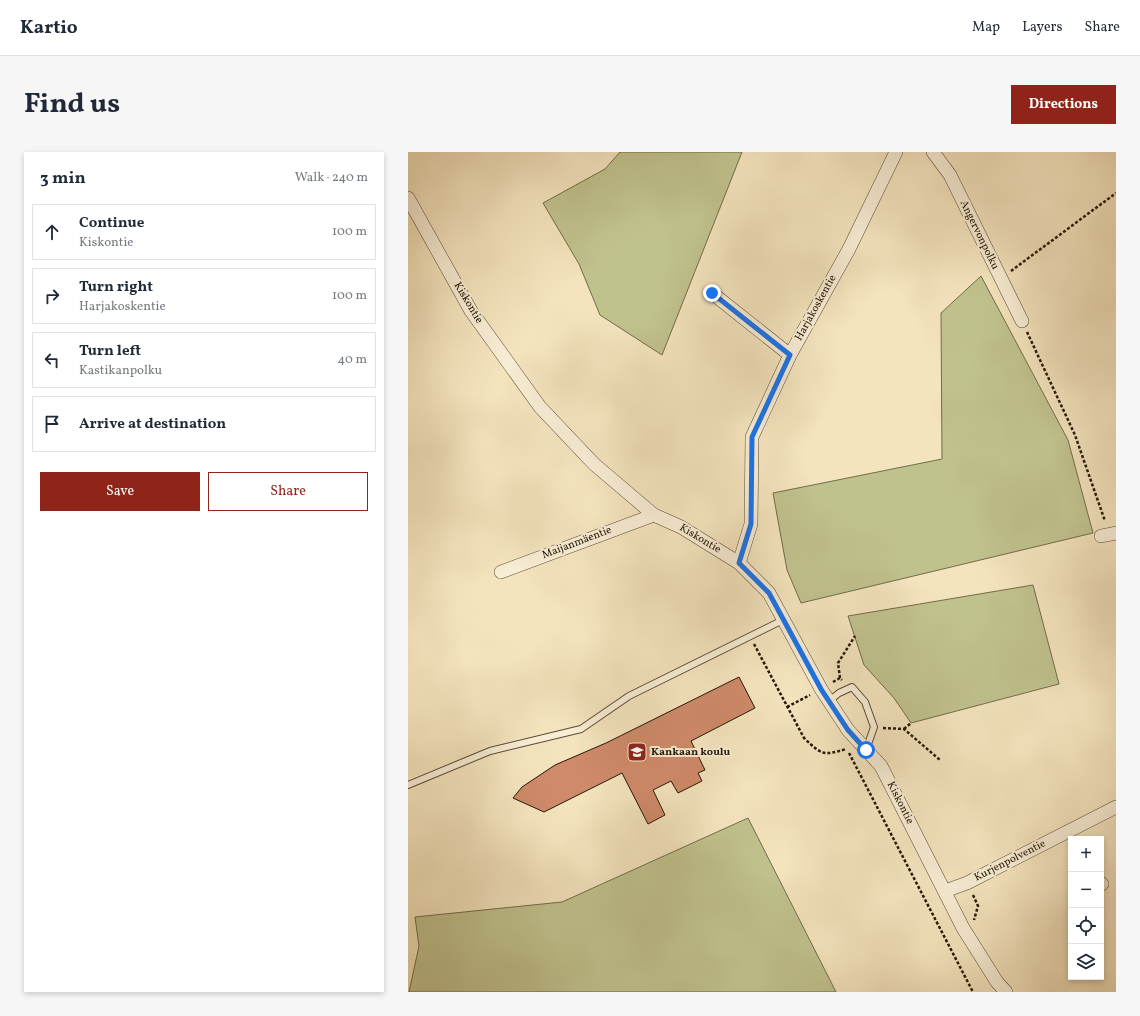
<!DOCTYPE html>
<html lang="en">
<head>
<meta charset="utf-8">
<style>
	body { margin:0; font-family:Vollkorn,serif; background:#f6f6f7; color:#1f2937 }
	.controls { position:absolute; right:12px; bottom:12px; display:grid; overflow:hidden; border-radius:0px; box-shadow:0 2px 6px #0003 }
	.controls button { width:36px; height:36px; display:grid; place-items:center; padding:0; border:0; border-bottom:1px solid #e0e1e3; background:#fff; color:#1f2937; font:20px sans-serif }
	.stop { position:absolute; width:12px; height:12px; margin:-9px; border:3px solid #1a73e8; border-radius:50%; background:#fff }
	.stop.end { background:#1a73e8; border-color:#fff; box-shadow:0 1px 4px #0008 }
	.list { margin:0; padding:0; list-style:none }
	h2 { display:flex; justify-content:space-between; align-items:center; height:52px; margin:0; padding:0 16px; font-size:17px }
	h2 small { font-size:13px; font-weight:400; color:#747a83 }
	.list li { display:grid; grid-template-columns:26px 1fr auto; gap:12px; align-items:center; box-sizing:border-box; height:56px; margin:0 8px 8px; padding:0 8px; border:1px solid #e0e1e3; border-radius:0px }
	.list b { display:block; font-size:15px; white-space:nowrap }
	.list p { margin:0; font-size:13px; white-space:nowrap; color:#747a83 }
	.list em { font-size:13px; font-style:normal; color:#747a83 }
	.actions { display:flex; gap:8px; padding:12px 16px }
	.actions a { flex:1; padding:9px 0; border:1px solid #8f2418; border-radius:0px; text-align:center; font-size:14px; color:#8f2418 }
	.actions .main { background:#8f2418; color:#fff }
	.icon { flex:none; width:22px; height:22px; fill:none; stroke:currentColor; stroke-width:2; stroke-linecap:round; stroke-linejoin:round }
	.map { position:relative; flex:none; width:708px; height:840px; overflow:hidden; border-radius:0px }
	header { display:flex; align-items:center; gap:24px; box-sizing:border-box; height:56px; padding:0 20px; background:#fff; border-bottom:1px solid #e0e1e3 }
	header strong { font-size:19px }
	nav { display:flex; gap:22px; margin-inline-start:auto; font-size:14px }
	.intro { display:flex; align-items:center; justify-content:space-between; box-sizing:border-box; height:96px; padding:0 24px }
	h1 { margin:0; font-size:28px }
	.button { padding:10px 18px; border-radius:0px; background:#8f2418; color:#fff; font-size:14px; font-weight:700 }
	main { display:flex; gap:24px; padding:0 24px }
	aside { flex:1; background:#fff; border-radius:0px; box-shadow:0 2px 6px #0003 }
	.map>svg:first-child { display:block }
	.green { fill:#c0c28e; stroke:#726c4a }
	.building { fill:#cf8a6a; stroke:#241706 }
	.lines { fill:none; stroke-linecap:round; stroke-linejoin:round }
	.lane-casing { stroke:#584a34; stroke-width:8 }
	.street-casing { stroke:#584a34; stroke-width:14 }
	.path { stroke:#241706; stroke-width:2.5; stroke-dasharray:3 2; stroke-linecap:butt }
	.lane { stroke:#f8edd5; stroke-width:6 }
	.street { stroke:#f8edd5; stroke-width:13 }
	.route { stroke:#1a73e8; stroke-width:5 }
	.labels { text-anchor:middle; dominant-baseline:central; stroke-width:4; stroke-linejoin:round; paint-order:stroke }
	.street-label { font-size:11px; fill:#241706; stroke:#f8edd5 }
	.poi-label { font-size:11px; font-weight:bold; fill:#241706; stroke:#f8edd5; text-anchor:start }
</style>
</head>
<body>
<header>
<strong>Kartio</strong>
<nav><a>Map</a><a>Layers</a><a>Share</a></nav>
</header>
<div class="intro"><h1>Find us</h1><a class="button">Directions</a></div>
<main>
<aside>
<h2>3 min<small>Walk · 240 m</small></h2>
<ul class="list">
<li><svg class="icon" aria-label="ahead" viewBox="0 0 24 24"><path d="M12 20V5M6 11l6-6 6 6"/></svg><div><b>Continue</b><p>Kiskontie</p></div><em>100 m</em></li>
<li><svg class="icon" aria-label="right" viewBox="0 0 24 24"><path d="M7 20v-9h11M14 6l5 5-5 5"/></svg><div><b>Turn right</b><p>Harjakoskentie</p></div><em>100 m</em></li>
<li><svg class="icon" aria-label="left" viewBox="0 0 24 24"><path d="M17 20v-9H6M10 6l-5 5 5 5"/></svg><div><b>Turn left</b><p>Kastikanpolku</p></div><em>40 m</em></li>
<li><svg class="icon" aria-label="arrive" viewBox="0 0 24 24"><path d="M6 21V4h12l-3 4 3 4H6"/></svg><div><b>Arrive at destination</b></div></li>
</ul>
<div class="actions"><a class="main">Save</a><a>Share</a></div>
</aside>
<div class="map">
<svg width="708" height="840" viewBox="0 0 708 840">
	<rect width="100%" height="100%" fill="#f4e4be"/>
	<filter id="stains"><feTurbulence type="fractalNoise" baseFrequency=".005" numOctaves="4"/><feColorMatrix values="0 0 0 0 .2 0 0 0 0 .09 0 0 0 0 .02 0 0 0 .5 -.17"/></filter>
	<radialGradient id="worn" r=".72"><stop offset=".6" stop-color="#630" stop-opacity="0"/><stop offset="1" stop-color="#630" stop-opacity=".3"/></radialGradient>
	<!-- green -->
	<g class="green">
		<path d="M 212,0 L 334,0 L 254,203 L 192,163 L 171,112 L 135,51 L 197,17 Z"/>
		<path d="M 573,124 L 660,288 L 685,381 L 393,451 L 379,418 L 365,341 L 534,307 L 533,161 Z"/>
		<path d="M 625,433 L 651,532 L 503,571 L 486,546 L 456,513 L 440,464 Z"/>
		<path d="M 340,666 L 428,840 L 1,840 L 11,794 L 7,765 L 154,750 Z"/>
	</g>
	<!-- building -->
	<path class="building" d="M 331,525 L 347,556 L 283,589 L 297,618 L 290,621 L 294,629 L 270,641 L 263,629 L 245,638 L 257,663 L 240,672 L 214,621 L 136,660 L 105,646 L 114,635 L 147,613 L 198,591 Z"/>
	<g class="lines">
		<!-- lane casing -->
		<g class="lane-casing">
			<g id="lane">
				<path d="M 421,549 L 431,541 L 444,535 L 457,550 L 466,575 L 458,598"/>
				<path d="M 0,633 L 82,599 L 173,577 L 221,544 L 375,468"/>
			</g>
		</g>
		<!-- street casing -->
		<g class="street-casing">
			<g id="street">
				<path d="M 525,0 L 542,23 L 614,169"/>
				<path d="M 0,46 L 63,159 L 132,255 L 186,312 L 246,363 L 273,375 L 331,411 L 361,441 L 413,537 L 440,578 L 473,614 L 555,776 L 589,830 L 598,840"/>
				<path d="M 304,141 L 382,203"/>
				<path d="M 693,384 L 708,381"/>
				<path d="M 331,411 L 343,372 L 344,285 L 382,203 L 441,97 L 488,0"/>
				<path d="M 93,420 L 246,363"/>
				<path d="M 693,731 L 694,732"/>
				<path d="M 537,739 L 559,731 L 708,655"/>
			</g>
		</g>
		<!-- path -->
		<g class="path">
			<path d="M 603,119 L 708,41"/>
			<path d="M 619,180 L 667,283 L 697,369"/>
			<path d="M 346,492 L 396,586 C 414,603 415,604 438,597"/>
			<path d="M 432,526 L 430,511 L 447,484"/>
			<path d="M 425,530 L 432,526 L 434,528"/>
			<path d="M 379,555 L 402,543"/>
			<path d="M 475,576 L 496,577 L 532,608"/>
			<path d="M 496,577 L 503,571"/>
			<path d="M 441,601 L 565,840"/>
			<path d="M 565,743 L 570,754 L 566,768"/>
		</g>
		<!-- lane -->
		<use href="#lane" class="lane"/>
		<!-- street -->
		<use href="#street" class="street"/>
	</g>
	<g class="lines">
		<!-- route -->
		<path class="route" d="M 304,141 L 382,203 L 344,285 L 343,372 L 331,411 L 361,441 L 413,537 L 440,578 L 458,598"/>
	</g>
	<!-- icons -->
	<defs>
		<g id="school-square" transform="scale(1)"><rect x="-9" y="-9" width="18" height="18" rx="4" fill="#8f2418" stroke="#f8edd5"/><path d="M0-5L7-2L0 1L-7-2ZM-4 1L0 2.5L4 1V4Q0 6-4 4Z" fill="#fff"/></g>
	</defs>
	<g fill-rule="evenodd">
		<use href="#school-square" x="229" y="600"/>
	</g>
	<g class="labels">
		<!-- street labels -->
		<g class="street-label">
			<text transform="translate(571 83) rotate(64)">Angervonpolku</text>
			<text transform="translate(60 151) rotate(59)">Kiskontie</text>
			<text transform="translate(408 156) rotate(-61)">Harjakoskentie</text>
			<text transform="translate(292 387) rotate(31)">Kiskontie</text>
			<text transform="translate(169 391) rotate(-21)">Maijanmäentie</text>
			<text transform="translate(492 651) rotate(63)">Kiskontie</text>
			<text transform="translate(602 709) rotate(-27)">Kurjenpolventie</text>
		</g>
		<!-- poi labels -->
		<g class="poi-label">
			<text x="243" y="600">Kankaan koulu</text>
		</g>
	</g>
	<rect width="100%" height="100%" filter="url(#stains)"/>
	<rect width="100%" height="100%" fill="url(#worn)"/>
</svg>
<div class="controls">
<button>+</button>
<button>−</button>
<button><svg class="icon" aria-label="locate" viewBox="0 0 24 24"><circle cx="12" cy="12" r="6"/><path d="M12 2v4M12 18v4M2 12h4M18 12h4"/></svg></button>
<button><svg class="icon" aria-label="layers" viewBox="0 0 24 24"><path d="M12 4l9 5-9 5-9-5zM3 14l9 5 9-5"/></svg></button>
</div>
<div class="stop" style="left:458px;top:598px"></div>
<div class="stop end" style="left:304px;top:141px"></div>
</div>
</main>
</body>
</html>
